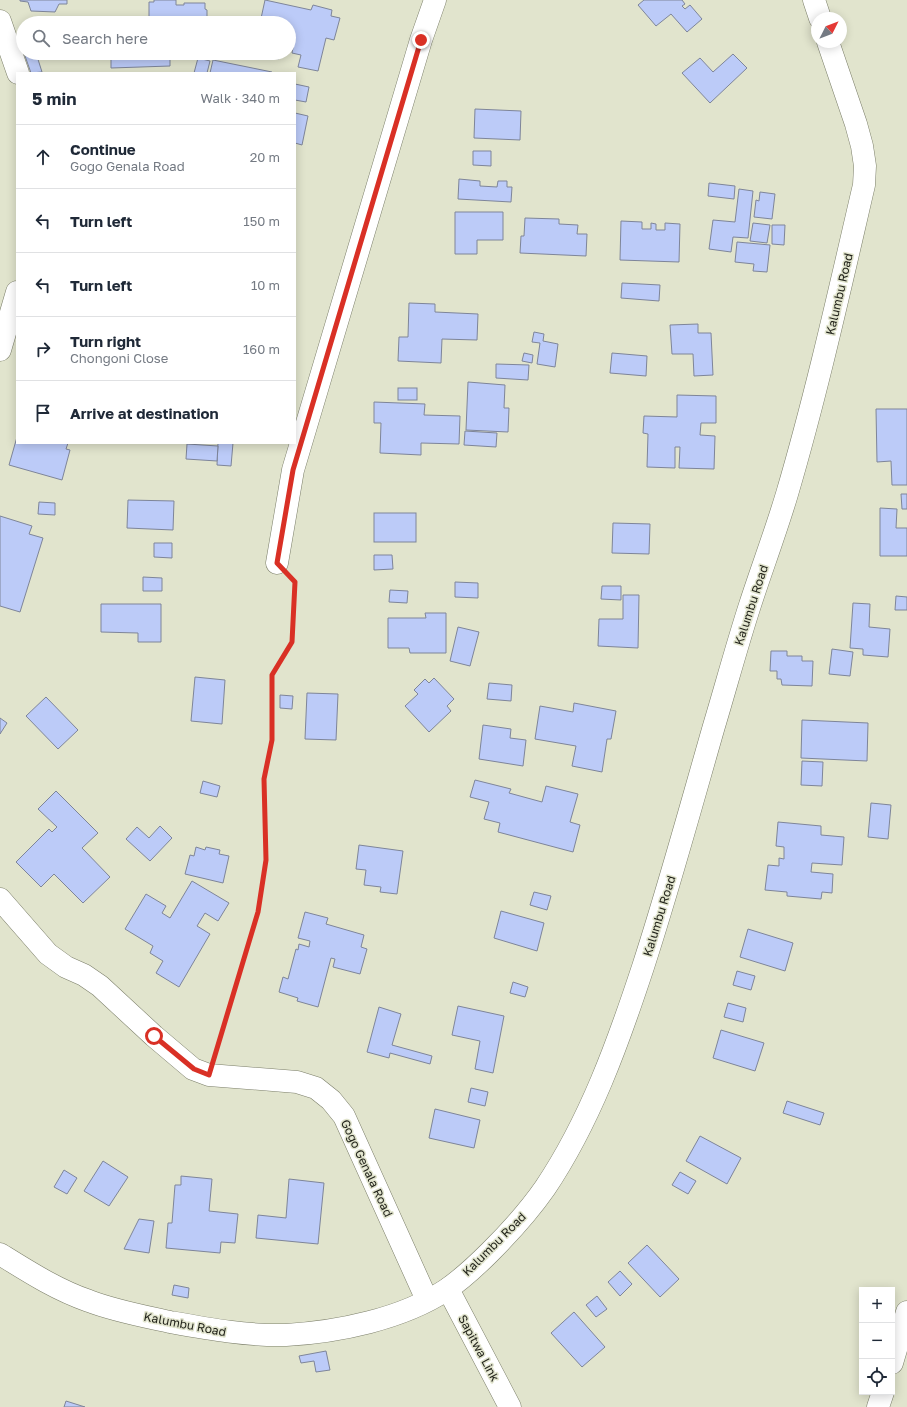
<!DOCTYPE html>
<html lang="en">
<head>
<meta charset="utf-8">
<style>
	body { margin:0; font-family:"Golos Text",sans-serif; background:#f6f6f7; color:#1f2937 }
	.controls { position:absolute; right:12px; bottom:12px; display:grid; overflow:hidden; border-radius:0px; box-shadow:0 2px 10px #0003 }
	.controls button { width:36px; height:36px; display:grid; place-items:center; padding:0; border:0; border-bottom:1px solid #e0e1e3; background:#fff; color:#1f2937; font:20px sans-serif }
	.compass { position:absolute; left:811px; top:12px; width:36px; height:36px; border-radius:50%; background:#fff; box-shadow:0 2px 10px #0003; rotate:48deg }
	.stop { position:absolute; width:12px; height:12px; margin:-9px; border:3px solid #d93025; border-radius:50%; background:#fff }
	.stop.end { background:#d93025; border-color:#fff; box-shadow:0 1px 4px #0008 }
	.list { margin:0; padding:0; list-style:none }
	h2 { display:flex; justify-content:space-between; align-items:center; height:52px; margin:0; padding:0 16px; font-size:17px }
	h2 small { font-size:13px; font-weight:400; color:#747a83 }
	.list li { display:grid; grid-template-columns:26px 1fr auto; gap:12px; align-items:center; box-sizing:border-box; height:64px; padding:0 16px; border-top:1px solid #e0e1e3 }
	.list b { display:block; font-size:15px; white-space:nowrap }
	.list p { margin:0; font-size:13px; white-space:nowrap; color:#747a83 }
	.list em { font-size:13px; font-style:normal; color:#747a83 }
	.icon { flex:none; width:22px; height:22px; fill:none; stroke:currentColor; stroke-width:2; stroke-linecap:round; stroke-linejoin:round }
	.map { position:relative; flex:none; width:907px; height:1407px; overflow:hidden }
	.search { position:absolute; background:#fff; box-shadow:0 2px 10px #0003; left:16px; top:16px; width:280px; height:44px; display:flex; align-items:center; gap:10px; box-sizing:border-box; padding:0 14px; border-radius:22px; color:#747a83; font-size:15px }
	.panel { position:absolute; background:#fff; box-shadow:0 2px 10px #0003; left:16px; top:72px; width:280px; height:372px; border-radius:0px }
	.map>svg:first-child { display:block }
	.building { fill:#bccbf8; stroke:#7e8599 }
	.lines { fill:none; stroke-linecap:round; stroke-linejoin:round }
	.minor-casing { stroke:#7b7e69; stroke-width:23 }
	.path { stroke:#8c8e7e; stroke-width:2.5; stroke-dasharray:2 2; stroke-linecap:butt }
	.minor { stroke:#fff; stroke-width:22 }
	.route { stroke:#d93025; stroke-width:5 }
	.labels { text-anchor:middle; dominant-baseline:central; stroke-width:3; stroke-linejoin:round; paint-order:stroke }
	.street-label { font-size:12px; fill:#23241c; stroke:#e1e4cd }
</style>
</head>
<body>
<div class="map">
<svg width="907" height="1407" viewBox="0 0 907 1407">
	<rect width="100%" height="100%" fill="#e1e4cd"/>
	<!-- building -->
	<g class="building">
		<path d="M 20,0 L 67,0 L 67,4 L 59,4 L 55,12 L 31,11 L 28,2 L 20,1 Z"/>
		<path d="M 154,0 L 176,0 L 176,5 L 184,5 L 184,3 L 205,3 L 205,9 L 207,10 L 207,22 L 183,23 L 157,22 L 156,19 L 149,18 L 149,2 L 154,2 Z"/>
		<path d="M 265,0 L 311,10 L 313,5 L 332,10 L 331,16 L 340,18 L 334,40 L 326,38 L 318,71 L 298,67 L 301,55 L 292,53 L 295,38 L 289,36 L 289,23 L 260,23 Z"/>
		<path d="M 644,0 L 682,0 L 685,4 L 682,6 L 685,9 L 690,5 L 702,19 L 687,32 L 671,14 L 656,26 L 638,5 Z"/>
		<path d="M 24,53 L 36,53 L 42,72 L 31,73 Z"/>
		<path d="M 47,53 L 69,53 L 69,58 L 47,56 Z"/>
		<path d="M 72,53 L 83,53 L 83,57 L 72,56 Z"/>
		<path d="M 111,53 L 170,53 L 170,66 L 111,68 Z"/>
		<path d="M 257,53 L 280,53 L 279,59 L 257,56 Z"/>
		<path d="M 733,54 L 747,68 L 710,103 L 682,73 L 700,58 L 713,72 Z"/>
		<path d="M 198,58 L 210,61 L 207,73 L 194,73 Z"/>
		<path d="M 213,60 L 272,72 L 271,73 L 210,73 Z"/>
		<path d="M 295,84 L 309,87 L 306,102 L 295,100 Z"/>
		<path d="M 475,109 L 521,111 L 520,140 L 474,138 Z"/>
		<path d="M 295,113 L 308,116 L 302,145 L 295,143 Z"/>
		<path d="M 473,151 L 491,151 L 491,166 L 473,165 Z"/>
		<path d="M 459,179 L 480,181 L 480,186 L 497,187 L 498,181 L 507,181 L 507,187 L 512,187 L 511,202 L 458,199 Z"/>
		<path d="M 709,183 L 735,186 L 734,199 L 708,196 Z"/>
		<path d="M 739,189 L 753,191 L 748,238 L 733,237 L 731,252 L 709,249 L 713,220 L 735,222 Z"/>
		<path d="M 760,192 L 775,194 L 772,219 L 754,217 L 756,200 L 759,201 Z"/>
		<path d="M 455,212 L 503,212 L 503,240 L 477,240 L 477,254 L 455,254 Z"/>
		<path d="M 525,218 L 559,219 L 559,224 L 578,225 L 577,234 L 587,234 L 586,256 L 520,253 L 521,236 L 524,236 Z"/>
		<path d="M 621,221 L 642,222 L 642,229 L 651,229 L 651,223 L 656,224 L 656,230 L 665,230 L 665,223 L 680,224 L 679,262 L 620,260 Z"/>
		<path d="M 753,223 L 770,225 L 767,243 L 750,241 Z"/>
		<path d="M 772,225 L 785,225 L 784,245 L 772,244 Z"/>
		<path d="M 737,242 L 770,245 L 767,272 L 753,271 L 754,264 L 735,262 Z"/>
		<path d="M 622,283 L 660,285 L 659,301 L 621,298 Z"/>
		<path d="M 409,303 L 435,304 L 435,312 L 478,314 L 477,340 L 442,339 L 441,363 L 398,361 L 399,337 L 408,337 Z"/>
		<path d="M 698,324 L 698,333 L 711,333 L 713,375 L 694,376 L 693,354 L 672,354 L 670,325 Z"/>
		<path d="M 534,332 L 544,334 L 543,341 L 558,344 L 555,367 L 537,364 L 540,343 L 532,342 Z"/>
		<path d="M 524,353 L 533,355 L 532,363 L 522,361 Z"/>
		<path d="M 612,353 L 647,356 L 646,376 L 610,373 Z"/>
		<path d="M 496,364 L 529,365 L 528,380 L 496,378 Z"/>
		<path d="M 468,382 L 505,385 L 504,408 L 509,408 L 508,432 L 466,430 Z"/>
		<rect x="398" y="388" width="19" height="12"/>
		<path d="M 677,395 L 716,396 L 716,423 L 701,423 L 700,435 L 715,436 L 714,469 L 679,468 L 680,447 L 675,447 L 675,468 L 647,467 L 648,434 L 643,433 L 644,416 L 677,417 Z"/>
		<path d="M 374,402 L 425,404 L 424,415 L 460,416 L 459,444 L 421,443 L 421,455 L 380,453 L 381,423 L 374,423 Z"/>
		<path d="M 876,409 L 907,409 L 907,485 L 892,485 L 891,461 L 877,462 Z"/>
		<path d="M 465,431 L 497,433 L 496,447 L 464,445 Z"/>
		<path d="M 17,437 L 17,443 L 68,443 L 66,449 L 70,450 L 62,480 L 9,465 Z"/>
		<path d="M 218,443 L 233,443 L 231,466 L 217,465 Z"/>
		<path d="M 187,444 L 218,446 L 217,461 L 186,459 Z"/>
		<path d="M 901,494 L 907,494 L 907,509 L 902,509 Z"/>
		<path d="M 128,500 L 174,501 L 173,530 L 127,528 Z"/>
		<path d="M 39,502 L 55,503 L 55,515 L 38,514 Z"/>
		<path d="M 880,508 L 897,509 L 896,528 L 907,528 L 907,556 L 880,556 Z"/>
		<rect x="374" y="513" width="42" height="29"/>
		<path d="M 0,516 L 32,526 L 29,534 L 43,538 L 20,612 L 0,606 Z"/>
		<path d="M 613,523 L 650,524 L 649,554 L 612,553 Z"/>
		<path d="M 154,543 L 172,543 L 172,558 L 154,557 Z"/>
		<path d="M 374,555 L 392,555 L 393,569 L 374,570 Z"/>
		<path d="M 143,577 L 162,578 L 162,591 L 143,591 Z"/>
		<path d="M 455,582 L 478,583 L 478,598 L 455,597 Z"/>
		<path d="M 602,586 L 621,586 L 621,600 L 601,599 Z"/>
		<path d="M 390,590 L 408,591 L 407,603 L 389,602 Z"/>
		<path d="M 623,595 L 639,595 L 638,648 L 598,646 L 599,619 L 623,619 Z"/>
		<path d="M 896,596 L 907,597 L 907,610 L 895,610 Z"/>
		<path d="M 853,603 L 870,604 L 869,627 L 890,629 L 888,657 L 863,655 L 863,649 L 850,648 Z"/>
		<path d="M 101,604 L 161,604 L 161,642 L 138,642 L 138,633 L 101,632 Z"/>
		<path d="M 425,613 L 446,613 L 446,653 L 410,653 L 409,648 L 388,648 L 388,618 L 426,618 Z"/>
		<path d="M 458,627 L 479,632 L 470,666 L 450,661 Z"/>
		<path d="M 832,649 L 853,652 L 850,676 L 829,674 Z"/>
		<path d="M 771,651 L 787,651 L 787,656 L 802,656 L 802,661 L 813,661 L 812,686 L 782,685 L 781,679 L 777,679 L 777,671 L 770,671 Z"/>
		<path d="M 195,677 L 225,680 L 222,724 L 191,721 Z"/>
		<path d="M 434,678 L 454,699 L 447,706 L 451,711 L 429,732 L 405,706 L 418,694 L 414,690 L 425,679 L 429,683 Z"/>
		<path d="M 489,683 L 512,685 L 511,701 L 487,699 Z"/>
		<path d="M 307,693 L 338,694 L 336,740 L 305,739 Z"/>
		<path d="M 280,695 L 293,696 L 292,709 L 280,708 Z"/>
		<path d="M 46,697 L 78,730 L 58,749 L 26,716 Z"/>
		<path d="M 574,703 L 616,711 L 611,739 L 607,739 L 602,772 L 572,766 L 576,746 L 535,739 L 540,706 L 573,712 Z"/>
		<path d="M 0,718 L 7,723 L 0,734 Z"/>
		<path d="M 802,720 L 868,723 L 867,761 L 801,758 Z"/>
		<path d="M 483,725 L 511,729 L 510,738 L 526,740 L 523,766 L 479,759 Z"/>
		<path d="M 802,761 L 823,762 L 822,786 L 801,785 Z"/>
		<path d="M 475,780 L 511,789 L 509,793 L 542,802 L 546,786 L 578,794 L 570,822 L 580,825 L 573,852 L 498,832 L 500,823 L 484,819 L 489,802 L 470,797 Z"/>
		<path d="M 203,781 L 220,786 L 217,797 L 200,793 Z"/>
		<path d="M 56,791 L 98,833 L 82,848 L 110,877 L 83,903 L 54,874 L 41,887 L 16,862 L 49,829 L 52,832 L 57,827 L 38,809 Z"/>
		<path d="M 871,803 L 891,805 L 888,839 L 868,837 Z"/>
		<path d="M 778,822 L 821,826 L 821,835 L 844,837 L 842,865 L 812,863 L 811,872 L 833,874 L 832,893 L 822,892 L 821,899 L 787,896 L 787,892 L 765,890 L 768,865 L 779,866 L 779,858 L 784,859 L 784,847 L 776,846 Z"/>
		<path d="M 160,826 L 172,838 L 150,861 L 126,839 L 137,827 L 149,838 Z"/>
		<path d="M 359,845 L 403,851 L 397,894 L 380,892 L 381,887 L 364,885 L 366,870 L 356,869 Z"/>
		<path d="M 196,847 L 205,850 L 206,847 L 220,850 L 219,854 L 229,856 L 223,883 L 185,874 L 190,855 L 194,856 Z"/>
		<path d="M 192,881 L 229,903 L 218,921 L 205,913 L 197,926 L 210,934 L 179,987 L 156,973 L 163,961 L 150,953 L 153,946 L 125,929 L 146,894 L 166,906 L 162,913 L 170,918 Z"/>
		<path d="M 534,892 L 551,896 L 547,910 L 530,905 Z"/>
		<path d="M 501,911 L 544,923 L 537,951 L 494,938 Z"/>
		<path d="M 305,912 L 328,918 L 326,924 L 364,935 L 361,947 L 367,949 L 360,974 L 333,967 L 335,959 L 331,958 L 318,1007 L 297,1001 L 298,998 L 279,992 L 283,977 L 288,979 L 296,949 L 298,950 L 299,944 L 309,947 L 310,941 L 298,938 Z"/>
		<path d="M 748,929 L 793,943 L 785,971 L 740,957 Z"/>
		<path d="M 737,971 L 755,976 L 751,990 L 733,985 Z"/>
		<path d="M 513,982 L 528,987 L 525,997 L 510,993 Z"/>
		<path d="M 728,1003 L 746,1008 L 743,1022 L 724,1017 Z"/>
		<path d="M 458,1006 L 504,1016 L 493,1073 L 475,1069 L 480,1041 L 452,1035 Z"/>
		<path d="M 379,1007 L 401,1014 L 392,1045 L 432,1056 L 430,1064 L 390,1053 L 389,1058 L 367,1052 Z"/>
		<path d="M 721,1030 L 764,1043 L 755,1071 L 713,1058 Z"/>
		<path d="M 471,1088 L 488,1092 L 485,1106 L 468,1102 Z"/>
		<path d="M 787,1101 L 824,1113 L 820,1125 L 783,1113 Z"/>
		<path d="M 435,1109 L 480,1120 L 474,1148 L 429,1138 Z"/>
		<path d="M 700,1136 L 741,1158 L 727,1184 L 686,1161 Z"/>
		<path d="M 103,1161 L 128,1177 L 109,1206 L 84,1191 Z"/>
		<path d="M 64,1170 L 77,1178 L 67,1194 L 54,1187 Z"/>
		<path d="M 680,1172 L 696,1181 L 688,1194 L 672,1185 Z"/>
		<path d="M 181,1176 L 212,1179 L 209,1211 L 238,1214 L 235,1243 L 221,1242 L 220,1253 L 166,1248 L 168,1223 L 172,1223 L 175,1185 L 181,1185 Z"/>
		<path d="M 289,1179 L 324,1183 L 318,1244 L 256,1238 L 258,1215 L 286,1218 Z"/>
		<path d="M 139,1219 L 154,1221 L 149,1253 L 124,1249 Z"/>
		<path d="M 647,1245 L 679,1279 L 660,1297 L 628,1263 Z"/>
		<path d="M 620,1271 L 632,1284 L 620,1296 L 608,1282 Z"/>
		<path d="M 174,1285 L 189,1288 L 188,1298 L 172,1295 Z"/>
		<path d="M 597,1296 L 607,1309 L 596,1317 L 586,1305 Z"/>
		<path d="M 574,1312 L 605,1347 L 582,1367 L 551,1333 Z"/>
		<path d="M 326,1351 L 330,1370 L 316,1372 L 314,1361 L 301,1363 L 299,1356 Z"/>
		<path d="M 66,1401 L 85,1407 L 64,1407 Z"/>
	</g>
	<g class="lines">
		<!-- minor casing -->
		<g class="minor-casing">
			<g id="minor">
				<path d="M 814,0 L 820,18"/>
				<path d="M 0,21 L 18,73"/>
				<path d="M 0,350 L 17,292"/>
				<path d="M 277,563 L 293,470 L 421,40 L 435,0"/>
				<path d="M 0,899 L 48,954 L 66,967 L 84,975 L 100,986 L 154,1036 L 193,1069 L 209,1075 L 297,1082 L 316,1088 L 331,1100 L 344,1116 L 427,1300"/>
				<path d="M 0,1254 C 29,1272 57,1290 89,1301 C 115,1311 143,1316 170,1322 C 209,1329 247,1336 286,1335 C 338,1332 402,1319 446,1290 C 462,1279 477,1265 490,1252 C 510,1232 529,1211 545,1188 C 590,1121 618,1043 643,967 C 669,887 691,806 714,726 C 726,686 737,645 750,605 C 762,568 776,531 787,494 C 817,392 840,288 864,185 L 865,166 L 862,146 L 856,124 L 828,42"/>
				<path d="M 448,1289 L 510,1407"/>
				<path d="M 892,1363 L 907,1312"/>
				<path d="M 878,1407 L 883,1392"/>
			</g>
		</g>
		<!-- path -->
		<path class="path" d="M 215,1054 L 258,912 L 266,860 L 264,779 L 272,740 L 272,675 L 292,642 L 295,582 L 292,579"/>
		<!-- minor -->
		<use href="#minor" class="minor"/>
	</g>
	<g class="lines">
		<!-- route -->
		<path class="route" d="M 154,1036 L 194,1069 L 209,1075 L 258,912 L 266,860 L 264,779 L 272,740 L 272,675 L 292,642 L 295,582 L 277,563 L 293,470 L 421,40"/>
	</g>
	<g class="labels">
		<!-- street labels -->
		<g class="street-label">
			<text transform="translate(839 294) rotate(-77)">Kalumbu Road</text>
			<text transform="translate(751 605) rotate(-72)">Kalumbu Road</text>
			<text transform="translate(659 916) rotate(-73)">Kalumbu Road</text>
			<text transform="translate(367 1168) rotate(65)">Gogo Genala Road</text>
			<text transform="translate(494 1244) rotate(-45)">Kalumbu Road</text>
			<text transform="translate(185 1324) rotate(11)">Kalumbu Road</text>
			<text transform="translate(479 1348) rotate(62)">Sapitwa Link</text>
		</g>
	</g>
</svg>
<div class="controls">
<button>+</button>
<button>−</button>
<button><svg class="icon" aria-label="locate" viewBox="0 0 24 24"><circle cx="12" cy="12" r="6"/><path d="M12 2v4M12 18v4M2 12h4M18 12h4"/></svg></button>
</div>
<svg class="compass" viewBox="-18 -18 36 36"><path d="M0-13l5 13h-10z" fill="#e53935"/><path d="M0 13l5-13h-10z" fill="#747a83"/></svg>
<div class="stop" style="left:154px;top:1036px"></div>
<div class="stop end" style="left:421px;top:40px"></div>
<div class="search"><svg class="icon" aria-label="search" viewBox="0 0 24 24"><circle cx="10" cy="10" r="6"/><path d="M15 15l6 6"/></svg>Search here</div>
<section class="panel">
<h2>5 min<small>Walk · 340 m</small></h2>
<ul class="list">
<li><svg class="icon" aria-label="ahead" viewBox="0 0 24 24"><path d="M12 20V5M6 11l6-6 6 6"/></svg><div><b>Continue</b><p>Gogo Genala Road</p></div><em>20 m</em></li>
<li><svg class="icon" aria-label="left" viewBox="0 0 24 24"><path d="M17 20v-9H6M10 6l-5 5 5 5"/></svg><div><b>Turn left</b></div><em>150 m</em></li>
<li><svg class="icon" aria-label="left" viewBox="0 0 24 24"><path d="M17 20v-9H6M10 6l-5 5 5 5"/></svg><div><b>Turn left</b></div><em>10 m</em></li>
<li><svg class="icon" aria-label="right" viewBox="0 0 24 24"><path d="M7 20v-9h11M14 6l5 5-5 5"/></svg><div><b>Turn right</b><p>Chongoni Close</p></div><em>160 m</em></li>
<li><svg class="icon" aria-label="arrive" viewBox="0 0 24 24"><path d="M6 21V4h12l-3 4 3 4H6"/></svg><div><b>Arrive at destination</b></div></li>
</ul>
</section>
</div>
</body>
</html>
